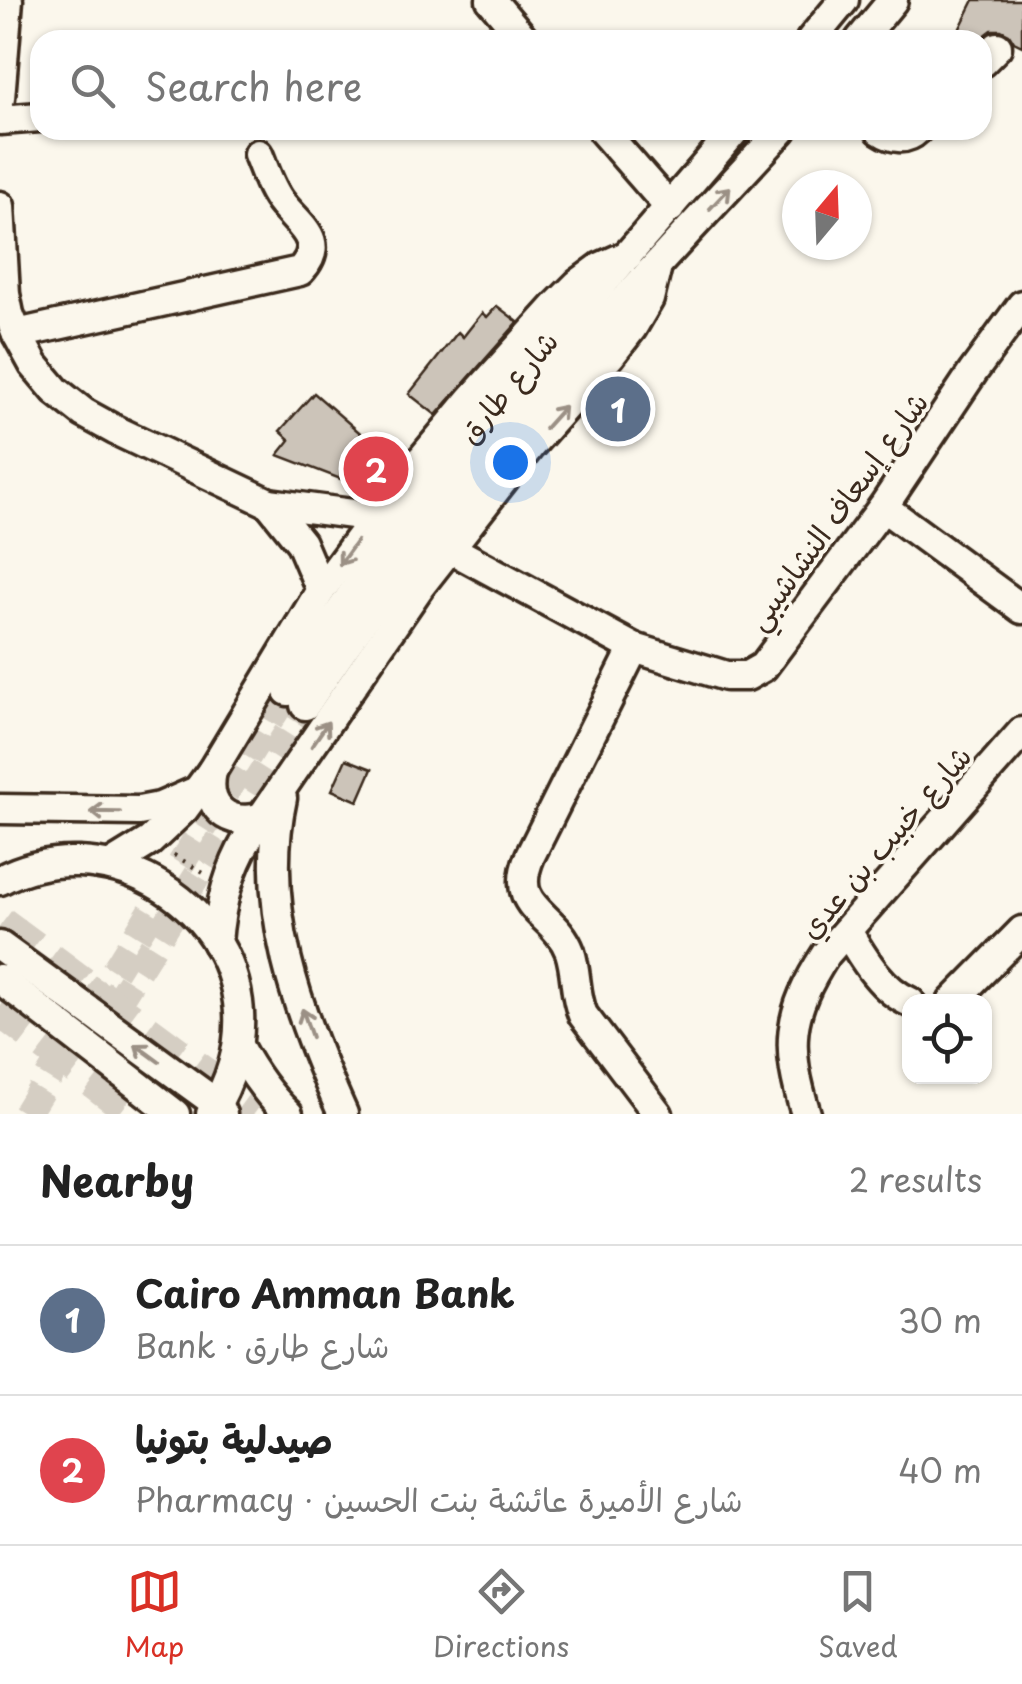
<!DOCTYPE html>
<html lang="en">
<head>
<meta charset="utf-8">
<style>
	body { margin:0; font-family:"Playpen Sans","Playpen Sans Arabic",sans-serif; background:#f2f2f2; color:#222 }
	.controls { position:absolute; right:30px; bottom:30px; display:grid; overflow:hidden; border-radius:20px; box-shadow:0 2px 8px #0004 }
	.controls button { width:90px; height:90px; display:grid; place-items:center; padding:0; border:0; border-bottom:2px solid #e0e0e0; background:#fff; color:#222; font:50px sans-serif }
	.compass { position:absolute; left:782px; top:170px; width:90px; height:90px; border-radius:50%; background:#fff; box-shadow:0 2px 8px #0004; rotate:19deg }
	.you { position:absolute; left:510px; top:462px; width:35px; height:35px; margin:-25px; border:8px solid #fff; border-radius:50%; background:#1a73e8; box-shadow:0 0 0 15px #1a73e833 }
	.badge { display:grid; place-items:center; width:65px; height:65px; border-radius:50%; background:#d93025; color:#fff; font-size:32px; font-weight:700 }
	.pin { position:absolute; translate:-50% -50%; border:5px solid #fff; box-shadow:0 2px 10px #0006 }
	.list { margin:0; padding:0; list-style:none }
	h2 { display:flex; justify-content:space-between; align-items:center; height:130px; margin:0; padding:0 40px; font-size:42px }
	h2 small { font-size:32px; font-weight:400; color:#767676 }
	.list li { display:grid; grid-template-columns:65px 1fr auto; gap:30px; align-items:center; box-sizing:border-box; height:150px; padding:0 40px; border-top:2px solid #e0e0e0 }
	.list b { display:block; font-size:38px; white-space:nowrap }
	.list p { margin:0; font-size:32px; white-space:nowrap; color:#767676 }
	.list em { font-size:32px; font-style:normal; color:#767676 }
	.icon { flex:none; width:55px; height:55px; fill:none; stroke:currentColor; stroke-width:2; stroke-linecap:round; stroke-linejoin:round }
	.map { position:relative; flex:none; width:1022px; height:1114px; overflow:hidden }
	.search { position:absolute; background:#fff; box-shadow:0 2px 8px #0004; left:30px; right:30px; top:30px; height:110px; display:flex; align-items:center; gap:25px; box-sizing:border-box; padding:0 35px; border-radius:30px; color:#767676; font-size:38px }
	.sheet { height:430px; background:#fff }
	nav { display:flex; justify-content:space-around; align-items:center; box-sizing:border-box; height:140px; border-top:2px solid #e0e0e0; background:#fff; font-size:28px; color:#767676 }
	nav a { display:grid; justify-items:center; gap:5px }
	nav .on { color:#d93025 }
	.map>svg:first-child { display:block }
	.building { fill:#ccc4b9; stroke:#3b2a1e; stroke-width:2.5 }
	.lines { fill:none; stroke-linecap:round; stroke-linejoin:round }
	.minor-tunnel { stroke:#d5cec3; stroke-width:28; stroke-dasharray:28 14; stroke-linecap:butt }
	.highway-tunnel { stroke:#d5cec3; stroke-width:40; stroke-dasharray:40 20; stroke-linecap:butt }
	.minor-casing { stroke:#3b2a1e; stroke-width:35 }
	.path { stroke:#3b2a1e; stroke-width:4; stroke-dasharray:2.5 8; stroke-linecap:butt }
	.minor { stroke:#fbf7ec; stroke-width:28 }
	.oneway { stroke:#9b9085 }
	.labels { text-anchor:middle; dominant-baseline:central; stroke-width:8; stroke-linejoin:round; paint-order:stroke }
	.street-label { font-size:30px; fill:#3b2a1e; stroke:#fbf7ec }
</style>
</head>
<body>
<div class="map">
<svg width="1022" height="1114" viewBox="0 0 1022 1114">
	<rect width="100%" height="100%" fill="#fbf7ec"/>
	<filter id="ink" filterUnits="userSpaceOnUse"><feTurbulence type="fractalNoise" baseFrequency=".01" numOctaves="2"/><feDisplacementMap in="SourceGraphic" scale="20" xChannelSelector="R" yChannelSelector="G"/><feConvolveMatrix kernelMatrix="1 2 1 2 8 2 1 2 1" color-interpolation-filters="sRGB"/></filter>
	<g filter="url(#ink)">
		<!-- building -->
		<g class="building">
			<path d="M 974,0 L 1022,0 L 1022,46 L 1014,42 L 1009,34 L 1001,30 L 992,30 L 979,40 L 954,40 Z"/>
			<path d="M 497,306 L 518,322 L 436,415 L 409,394 L 458,332 L 463,337 L 482,313 L 487,317 Z"/>
			<path d="M 314,393 L 395,463 L 377,486 L 364,488 L 278,455 L 290,440 L 280,431 Z"/>
			<path d="M 346,759 L 372,769 L 358,801 L 332,790 Z"/>
		</g>
		<g class="lines">
			<!-- minor-tunnel -->
			<g class="minor-tunnel">
				<path d="M 93,1041 L 305,705"/>
				<path d="M 26,1114 L 288,691"/>
			</g>
			<!-- highway-tunnel -->
			<g class="highway-tunnel">
				<path d="M 0,926 L 254,1114"/>
				<path d="M 0,1006 L 141,1114"/>
			</g>
			<!-- minor casing -->
			<g class="minor-casing">
				<g id="minor">
					<path d="M 491,0 L 525,40"/>
					<path d="M 811,40 L 844,0"/>
					<path d="M 860,40 L 893,0"/>
					<path d="M 982,62 L 997,47"/>
					<path d="M 0,98 L 8,0"/>
					<path d="M 0,120 L 40,117"/>
					<path d="M 602,130 L 670,208"/>
					<path d="M 880,130 C 892,138 906,141 917,130"/>
					<path d="M 0,206 L 5,294 L 9,314 L 17,334 L 34,365 L 56,391 L 84,413 L 115,430 L 269,503 L 375,517"/>
					<path d="M 17,334 L 300,271 C 327,242 301,227 283,205 C 271,191 265,171 258,154"/>
					<path d="M 269,503 L 301,543 L 321,590"/>
					<path d="M 883,507 L 1022,609"/>
					<path d="M 449,548 L 634,648 L 726,676 L 747,676 L 763,667 L 883,507 L 973,372 L 1022,305"/>
					<path d="M 634,648 L 530,856 C 507,910 555,911 570,952 C 577,973 574,994 583,1015 L 658,1114"/>
					<path d="M 288,691 C 327,631 366,571 409,515 C 512,381 627,259 735,130"/>
					<path d="M 305,705 C 369,609 437,517 511,430 C 597,326 691,229 782,130"/>
					<path d="M 212,771 C 204,808 228,827 263,817"/>
					<path d="M 282,798 C 258,907 298,1014 343,1114"/>
					<path d="M 0,809 L 139,811 L 160,807 L 192,793"/>
					<path d="M 111,865 L 150,841 L 184,809 L 212,771 L 321,590 L 387,501 L 471,400 L 558,304 L 578,284 L 601,267 L 628,255"/>
					<path d="M 0,880 C 101,827 231,897 239,1012 C 241,1050 230,1082 211,1114"/>
					<path d="M 847,931 C 862,956 881,990 910,1002"/>
					<path d="M 217,943 C 220,903 229,870 249,836 L 420,586 L 530,446 L 611,355 L 632,328 L 649,299 L 657,266"/>
					<path d="M 0,946 L 217,1104 L 222,1114"/>
					<path d="M 0,979 L 175,1114"/>
					<path d="M 952,1002 L 1022,931"/>
					<path d="M 238,1046 C 252,1072 267,1094 288,1114"/>
					<path d="M 806,1114 C 785,1046 787,1014 826,954 L 1022,732"/>
				</g>
			</g>
			<!-- path -->
			<path class="path" d="M 174,855 L 205,874"/>
			<!-- minor -->
			<use href="#minor" class="minor"/>
		</g>
		<!-- one-way arrows -->
		<defs><path id="oneway-shaft" d="M-6 0H5M1.5-3L5.5 0L1.5 3" fill="none" stroke-width="1.6" stroke-linecap="round" stroke-linejoin="round" transform="scale(2.5)"/></defs>
		<g class="oneway">
			<use href="#oneway-shaft" transform="translate(720 198) rotate(-47)"/>
			<use href="#oneway-shaft" transform="translate(555 417) rotate(-48)"/>
			<use href="#oneway-shaft" transform="translate(348 553) rotate(126)"/>
			<use href="#oneway-shaft" transform="translate(320 734) rotate(-56)"/>
			<use href="#oneway-shaft" transform="translate(105 812) rotate(-179)"/>
			<use href="#oneway-shaft" transform="translate(307 1023) rotate(-109)"/>
			<use href="#oneway-shaft" transform="translate(147 1053) rotate(-144)"/>
		</g>
	</g>
	<g class="labels">
		<!-- street labels -->
		<g class="street-label">
			<text transform="translate(507 386) rotate(-50)">شارع طارق</text>
			<text transform="translate(836 510) rotate(-54)">شارع إسعاف النشاشيبي</text>
			<text transform="translate(884 841) rotate(-49)">شارع خبيب بن عدي</text>
		</g>
	</g>
</svg>
<div class="controls">
<button><svg class="icon" aria-label="locate" viewBox="0 0 24 24"><circle cx="12" cy="12" r="6"/><path d="M12 2v4M12 18v4M2 12h4M18 12h4"/></svg></button>
</div>
<svg class="compass" viewBox="-18 -18 36 36"><path d="M0-13l5 13h-10z" fill="#e53935"/><path d="M0 13l5-13h-10z" fill="#767676"/></svg>
<div class="you"></div>
<div class="pin badge" style="left:618px;top:409px;background:#5c6f8a">1</div>
<div class="pin badge" style="left:376px;top:469px;background:#e0444e">2</div>
<div class="search"><svg class="icon" aria-label="search" viewBox="0 0 24 24"><circle cx="10" cy="10" r="6"/><path d="M15 15l6 6"/></svg>Search here</div>
</div>
<section class="sheet">
<h2>Nearby<small>2 results</small></h2>
<ul class="list">
<li><span class="badge" style="background:#5c6f8a">1</span><div><b>Cairo Amman Bank</b><p>Bank · شارع طارق</p></div><em>30 m</em></li>
<li><span class="badge" style="background:#e0444e">2</span><div><b>صيدلية بتونيا</b><p>Pharmacy · شارع الأميرة عائشة بنت الحسين</p></div><em>40 m</em></li>
</ul>
</section>
<nav>
<a class="on"><svg class="icon" aria-label="map" viewBox="0 0 24 24"><path d="M3 6l6-2 6 2 6-2v14l-6 2-6-2-6 2zM9 4v14M15 6v14"/></svg>Map</a>
<a><svg class="icon" aria-label="directions" viewBox="0 0 24 24"><path d="M12 3l9 9-9 9-9-9zM9 14v-3h6M13 9l2 2-2 2"/></svg>Directions</a>
<a><svg class="icon" aria-label="saved" viewBox="0 0 24 24"><path d="M7 4h10v16l-5-4-5 4z"/></svg>Saved</a>
</nav>
</body>
</html>
